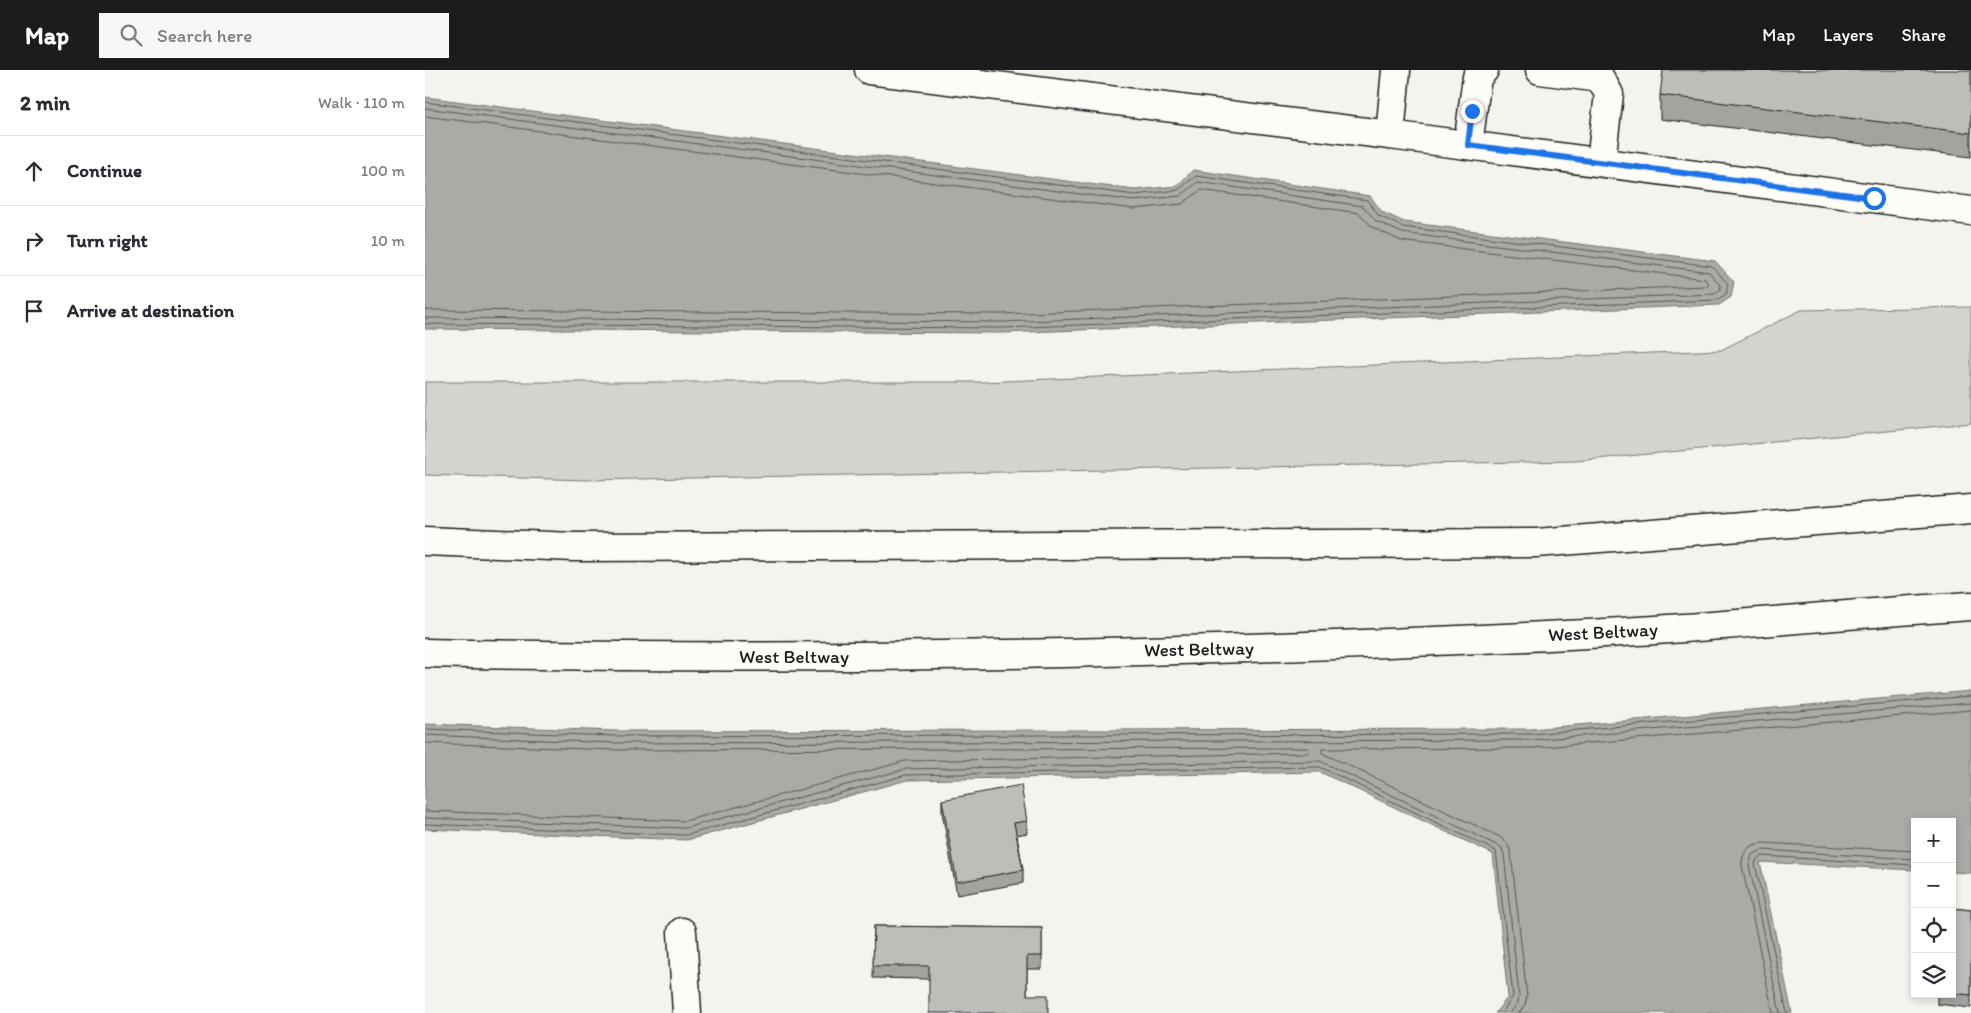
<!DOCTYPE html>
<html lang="en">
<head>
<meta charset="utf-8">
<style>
	body { margin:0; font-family:Itim,sans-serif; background:#f7f7f7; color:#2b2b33 }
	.controls { position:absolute; right:15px; bottom:15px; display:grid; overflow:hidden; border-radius:0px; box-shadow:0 2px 8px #0003 }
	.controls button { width:45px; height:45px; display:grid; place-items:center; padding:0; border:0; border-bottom:1px solid #e1e1e2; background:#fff; color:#2b2b33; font:25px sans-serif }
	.stop { position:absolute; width:15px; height:15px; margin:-11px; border:4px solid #1a73e8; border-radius:50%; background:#fff }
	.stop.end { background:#1a73e8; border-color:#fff; box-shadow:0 1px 5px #0008 }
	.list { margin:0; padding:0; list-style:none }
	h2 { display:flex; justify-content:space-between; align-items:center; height:65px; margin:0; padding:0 20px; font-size:21px }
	h2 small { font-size:16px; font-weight:400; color:#7c7c81 }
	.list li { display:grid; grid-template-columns:32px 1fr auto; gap:15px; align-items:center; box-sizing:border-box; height:70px; padding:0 20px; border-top:1px solid #e1e1e2 }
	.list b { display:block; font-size:19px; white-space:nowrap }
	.list em { font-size:16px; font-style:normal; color:#7c7c81 }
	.icon { flex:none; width:28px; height:28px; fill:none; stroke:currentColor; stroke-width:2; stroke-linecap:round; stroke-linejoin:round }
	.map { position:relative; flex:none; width:1546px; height:943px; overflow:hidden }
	header { display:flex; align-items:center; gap:30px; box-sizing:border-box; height:70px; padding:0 25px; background:#1c1c1c; color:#fff }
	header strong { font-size:24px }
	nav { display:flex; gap:28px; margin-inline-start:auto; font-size:18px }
	.search { width:350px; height:45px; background:#f7f7f7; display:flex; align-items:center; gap:12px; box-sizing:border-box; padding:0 18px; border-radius:0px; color:#7c7c81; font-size:19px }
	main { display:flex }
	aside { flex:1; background:#fff }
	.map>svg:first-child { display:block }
	.green { fill:#d4d3cf; stroke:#787876 }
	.water { fill:#abaaa6; stroke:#72716f }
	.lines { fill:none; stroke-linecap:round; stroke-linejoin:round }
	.shore { stroke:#555553; stroke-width:1 }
	.minor-casing { stroke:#1c1c1c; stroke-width:31 }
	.highway-casing { stroke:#1c1c1c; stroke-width:31 }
	.minor { stroke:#fdfcf7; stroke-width:28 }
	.highway { stroke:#fdfcf7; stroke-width:28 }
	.wall { fill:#a3a3a0; stroke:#1c1c1c }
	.building { fill:#bebdba; stroke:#1c1c1c }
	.route { stroke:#1a73e8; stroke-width:6 }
	.labels { text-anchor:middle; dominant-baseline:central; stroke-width:5; stroke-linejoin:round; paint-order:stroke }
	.street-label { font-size:19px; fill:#1c1c1c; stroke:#fdfcf7 }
</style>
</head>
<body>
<header>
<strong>Map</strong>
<div class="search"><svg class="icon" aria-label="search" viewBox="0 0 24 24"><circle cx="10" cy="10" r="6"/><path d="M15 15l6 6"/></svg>Search here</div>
<nav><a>Map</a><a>Layers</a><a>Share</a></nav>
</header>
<main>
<aside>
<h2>2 min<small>Walk · 110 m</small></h2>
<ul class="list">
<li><svg class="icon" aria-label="ahead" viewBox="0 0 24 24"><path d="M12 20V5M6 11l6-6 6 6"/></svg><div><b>Continue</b></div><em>100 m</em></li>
<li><svg class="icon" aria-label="right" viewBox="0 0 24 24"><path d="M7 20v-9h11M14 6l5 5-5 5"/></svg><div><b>Turn right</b></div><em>10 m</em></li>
<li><svg class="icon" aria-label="arrive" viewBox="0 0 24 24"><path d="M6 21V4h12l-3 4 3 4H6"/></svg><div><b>Arrive at destination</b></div></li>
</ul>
</aside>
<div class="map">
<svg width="1546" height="943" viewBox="0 0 1546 943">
	<rect width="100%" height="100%" fill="#f4f3ee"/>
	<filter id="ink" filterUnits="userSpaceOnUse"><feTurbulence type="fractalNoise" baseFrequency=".02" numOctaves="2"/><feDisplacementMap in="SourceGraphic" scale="10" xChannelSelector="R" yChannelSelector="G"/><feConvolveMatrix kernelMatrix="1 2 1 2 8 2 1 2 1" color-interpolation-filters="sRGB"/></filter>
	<g filter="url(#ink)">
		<!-- green -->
		<path class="green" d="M 1546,237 L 1546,353 L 1151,391 L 161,410 L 0,405 L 0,312 L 557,312 L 1296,280 L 1376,240 Z"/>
		<!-- water -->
		<g class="water">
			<path d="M 0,27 L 710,120 L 752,116 L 768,100 L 945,126 L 957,142 L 979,152 L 1290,191 L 1309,212 L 1306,227 L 1294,235 L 577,263 L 0,259 Z"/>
			<path d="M 1546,621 L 1546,803 L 1527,802 L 1527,752 L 1490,752 L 1490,800 L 1335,792 L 1367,943 L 1070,943 L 1083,927 L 1068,784 L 895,702 L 482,710 L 262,770 L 0,759 L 0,654 L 190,661 L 1106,659 Z"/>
		</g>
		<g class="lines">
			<!-- shore -->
			<g class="shore">
				<path d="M 0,32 L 710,125 L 753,120 L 771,106 L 942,130 L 954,146 L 978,157 L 1287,196 L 1303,214 L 1301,224 L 1292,230 L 577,258 L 0,254"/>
				<path d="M 0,38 L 709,131 L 755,126 L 773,112 L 938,136 L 951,151 L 977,163 L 1284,202 L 1296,216 L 1295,220 L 1290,224 L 577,252 L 0,248"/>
				<path d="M 0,46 L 709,139 L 757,134 L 776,120 L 934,143 L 947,157 L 976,171 L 1280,209 L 1284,214 L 1282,216 L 577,244 L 0,240"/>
				<path d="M 0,659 L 190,666 L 1106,664 L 1546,626"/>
				<path d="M 0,665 L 190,673 L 1106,670 L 1546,633"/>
				<path d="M 0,673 L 190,680 L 883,678 L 885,681 L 883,683 L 480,691 L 260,751 L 0,741"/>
				<path d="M 0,748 L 260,758 L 481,699 L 895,691 L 1076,777 L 1079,784 L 1094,926 L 1093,933 L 1085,943"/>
				<path d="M 0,754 L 261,765 L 481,705 L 895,697 L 1071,781 L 1088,926 L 1077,943"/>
				<path d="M 1094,943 L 1100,935 L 1102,926 L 1086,783 L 1082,773 L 1075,767 L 897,683 L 897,679 L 1107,678 L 1546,640"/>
				<path d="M 1348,943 L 1317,796 C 1316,783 1324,774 1337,773 L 1490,781"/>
				<path d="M 1355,943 L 1324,795 L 1327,785 L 1337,780 L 1490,789"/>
				<path d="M 1362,943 L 1330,794 L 1332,789 L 1337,786 L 1490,795"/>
			</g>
			<!-- minor casing -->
			<g class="minor-casing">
				<g id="minor">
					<path d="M 444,0 L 965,65 L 971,0"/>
					<path d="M 1115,0 L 1175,8 L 1184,24 L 1176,92"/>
					<path d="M 965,65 L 1546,141"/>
					<path d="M 1043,75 L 1052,7 L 1059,0"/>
					<path d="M 257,862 L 262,943"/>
				</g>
			</g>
			<!-- highway casing -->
			<g class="highway-casing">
				<g id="highway">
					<path d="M 0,471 L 149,477 L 1111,473 L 1546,439"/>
					<path d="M 0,583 C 352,591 705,585 1057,569 C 1124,566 1192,563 1259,558 C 1355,551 1450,542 1546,536"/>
				</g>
			</g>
			<!-- minor -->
			<use href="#minor" class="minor"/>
			<!-- highway -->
			<use href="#highway" class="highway"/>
		</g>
		<!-- wall -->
		<g class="wall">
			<path d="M 1546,0 L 1546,87 L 1235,49 L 1235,25 Z"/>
			<path d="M 517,730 L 602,751 L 602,763 L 592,765 L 598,800 L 598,813 L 532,825 L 517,742 Z"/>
			<path d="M 1527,838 L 1546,840 L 1546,938 L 1512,934 L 1512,924 L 1527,924 Z"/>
			<path d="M 449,856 L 617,858 L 617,899 L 602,899 L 602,925 L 623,943 L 504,909 L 448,908 Z"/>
		</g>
		<!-- building -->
		<g class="building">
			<path d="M 1238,0 L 1546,0 L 1546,63 L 1235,25 Z"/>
			<path d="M 596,715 L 602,751 L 589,753 L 598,800 L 532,812 L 517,730 Z"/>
			<path d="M 1527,838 L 1546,840 L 1546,925 L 1527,923 Z"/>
			<path d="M 449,856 L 617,858 L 617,886 L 602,886 L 602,925 L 623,925 L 623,943 L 504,943 L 504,896 L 448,896 Z"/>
		</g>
	</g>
	<g class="lines" filter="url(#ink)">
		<!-- route -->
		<path class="route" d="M 1047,41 L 1043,75 L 1449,128"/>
	</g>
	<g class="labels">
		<!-- street labels -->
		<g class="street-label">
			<text transform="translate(1178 562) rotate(-3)">West Beltway</text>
			<text transform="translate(774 579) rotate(-1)">West Beltway</text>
			<text x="369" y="586">West Beltway</text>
		</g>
	</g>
</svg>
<div class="controls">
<button>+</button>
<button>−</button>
<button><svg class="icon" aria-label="locate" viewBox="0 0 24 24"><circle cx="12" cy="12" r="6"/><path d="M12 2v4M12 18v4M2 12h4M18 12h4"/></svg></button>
<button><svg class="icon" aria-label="layers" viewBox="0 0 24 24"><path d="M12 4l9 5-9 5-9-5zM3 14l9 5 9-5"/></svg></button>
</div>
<div class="stop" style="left:1449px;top:128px"></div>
<div class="stop end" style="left:1047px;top:41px"></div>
</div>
</main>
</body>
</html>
